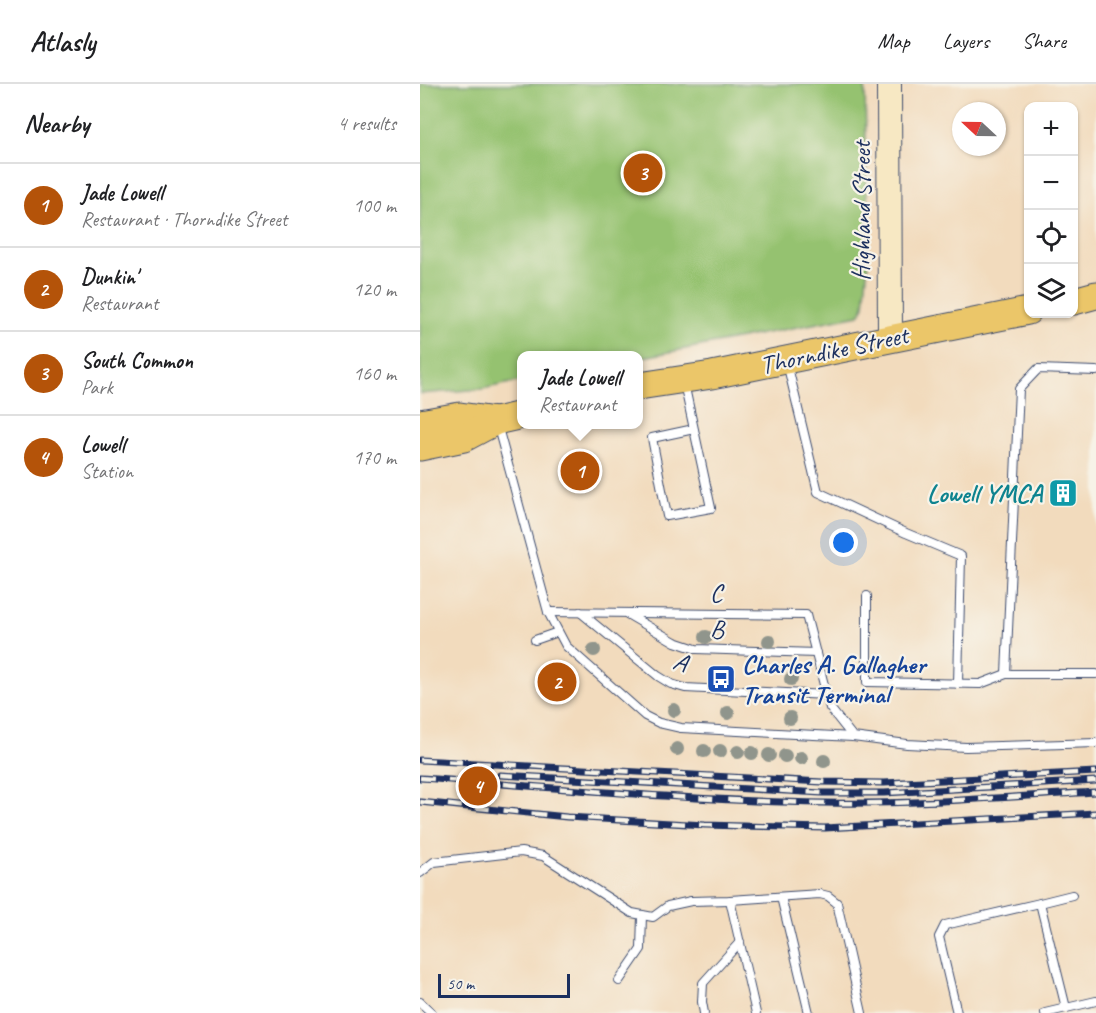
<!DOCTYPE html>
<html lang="en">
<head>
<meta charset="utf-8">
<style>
	body { margin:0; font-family:Caveat,sans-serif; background:#f2f2f2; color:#202124 }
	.controls { position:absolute; right:18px; top:18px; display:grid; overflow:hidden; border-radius:12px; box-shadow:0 2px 4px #0004 }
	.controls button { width:54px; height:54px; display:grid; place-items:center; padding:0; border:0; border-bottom:2px solid #e0e0e0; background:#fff; color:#202124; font:30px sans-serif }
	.compass { position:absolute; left:532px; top:18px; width:54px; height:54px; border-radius:50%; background:#fff; box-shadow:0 2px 4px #0004; rotate:292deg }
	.scale { position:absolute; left:18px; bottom:15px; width:132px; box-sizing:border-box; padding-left:6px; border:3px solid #1b2f5e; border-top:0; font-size:16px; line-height:21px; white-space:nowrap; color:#1b2f5e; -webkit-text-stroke:4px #f7f3e8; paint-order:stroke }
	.you { position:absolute; left:424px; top:459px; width:21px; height:21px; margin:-15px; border:4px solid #fff; border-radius:50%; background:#1a73e8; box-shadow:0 0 0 9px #1a73e833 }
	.badge { display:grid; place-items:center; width:39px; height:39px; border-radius:50%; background:#b45309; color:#fff; font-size:20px; font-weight:700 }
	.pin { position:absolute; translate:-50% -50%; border:3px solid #fff; box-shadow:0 2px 6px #0006 }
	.popup { position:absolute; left:97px; top:267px; width:126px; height:78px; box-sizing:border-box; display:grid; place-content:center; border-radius:12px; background:#fff; filter:drop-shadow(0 2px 4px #0005); font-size:20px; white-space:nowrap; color:#757577 }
	.popup b { font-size:22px; color:#202124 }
	.popup::after { content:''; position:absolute; left:50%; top:100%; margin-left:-12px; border:12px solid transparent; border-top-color:#fff }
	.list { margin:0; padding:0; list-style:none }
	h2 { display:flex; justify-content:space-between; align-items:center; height:78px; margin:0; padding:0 24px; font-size:26px }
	h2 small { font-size:20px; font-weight:400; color:#757577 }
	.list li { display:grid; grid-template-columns:39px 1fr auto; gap:18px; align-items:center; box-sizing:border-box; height:84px; padding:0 24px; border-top:2px solid #e0e0e0 }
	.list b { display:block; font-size:22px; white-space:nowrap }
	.list p { margin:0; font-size:20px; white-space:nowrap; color:#757577 }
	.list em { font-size:20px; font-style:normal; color:#757577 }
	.icon { flex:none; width:33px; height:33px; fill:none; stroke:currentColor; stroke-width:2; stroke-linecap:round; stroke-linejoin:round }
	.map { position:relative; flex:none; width:676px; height:929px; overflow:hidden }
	header { display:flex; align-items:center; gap:36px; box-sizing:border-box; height:84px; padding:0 30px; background:#fff; border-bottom:2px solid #e0e0e0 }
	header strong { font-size:28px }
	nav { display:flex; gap:33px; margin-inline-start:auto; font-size:21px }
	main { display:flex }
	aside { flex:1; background:#fff }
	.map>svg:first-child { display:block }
	.green { fill:#95c270; stroke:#587867; stroke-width:1.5 }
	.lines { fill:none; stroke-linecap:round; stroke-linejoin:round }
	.lane-casing { stroke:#3b496c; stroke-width:10 }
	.secondary-casing { stroke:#3b496c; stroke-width:26 }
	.primary-casing { stroke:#3b496c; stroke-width:29 }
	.lane { stroke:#fff; stroke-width:8 }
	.secondary { stroke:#f7e8c3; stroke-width:24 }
	.primary { stroke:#ebc669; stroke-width:27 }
	.rail-casing { stroke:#1b2f5e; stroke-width:7 }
	.rail { stroke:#f7f3e8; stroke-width:4.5; stroke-dasharray:14; stroke-linecap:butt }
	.tree { fill:#90958c }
	.labels { text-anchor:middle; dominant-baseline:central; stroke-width:4.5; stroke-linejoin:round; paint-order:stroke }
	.street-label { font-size:26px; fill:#1b2f5e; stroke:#f7f3e8 }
	.culture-label { font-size:26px; font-weight:bold; fill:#0d838f; stroke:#f7f3e8; text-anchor:end }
	.transit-label { font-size:26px; font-weight:bold; fill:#164399; stroke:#f7f3e8; text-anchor:start }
</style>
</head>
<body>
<header>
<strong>Atlasly</strong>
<nav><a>Map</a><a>Layers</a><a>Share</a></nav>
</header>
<main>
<aside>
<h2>Nearby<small>4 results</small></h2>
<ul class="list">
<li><span class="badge">1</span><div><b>Jade Lowell</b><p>Restaurant · Thorndike Street</p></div><em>100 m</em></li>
<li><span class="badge">2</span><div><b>Dunkin'</b><p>Restaurant</p></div><em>120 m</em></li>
<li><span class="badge">3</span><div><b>South Common</b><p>Park</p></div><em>160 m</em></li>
<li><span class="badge">4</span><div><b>Lowell</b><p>Station</p></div><em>170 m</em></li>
</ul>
</aside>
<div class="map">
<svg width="676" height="929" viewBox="0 0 676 929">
	<rect width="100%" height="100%" fill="#f7f3e8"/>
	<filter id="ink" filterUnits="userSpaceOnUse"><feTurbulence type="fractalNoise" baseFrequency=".0167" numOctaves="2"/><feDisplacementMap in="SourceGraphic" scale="12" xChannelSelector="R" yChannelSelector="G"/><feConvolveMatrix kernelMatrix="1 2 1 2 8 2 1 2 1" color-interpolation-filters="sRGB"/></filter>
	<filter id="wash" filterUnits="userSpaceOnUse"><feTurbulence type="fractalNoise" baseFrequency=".008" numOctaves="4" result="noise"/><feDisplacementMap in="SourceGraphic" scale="24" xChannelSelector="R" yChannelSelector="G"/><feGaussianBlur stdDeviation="1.35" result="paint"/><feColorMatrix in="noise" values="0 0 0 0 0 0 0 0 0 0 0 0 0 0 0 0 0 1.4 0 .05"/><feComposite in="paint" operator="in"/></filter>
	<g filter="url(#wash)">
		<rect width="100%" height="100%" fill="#f2dbbd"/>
		<!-- green -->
		<path class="green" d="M 0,0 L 445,0 L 448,179 L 444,222 L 439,231 L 219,274 L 219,272 L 102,272 L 101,297 L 62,305 L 0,310 Z"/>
	</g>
	<g filter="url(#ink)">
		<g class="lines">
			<!-- lane casing -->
			<g class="lane-casing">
				<g id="lane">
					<path d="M 367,279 L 398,408 L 486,449 L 541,472 L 538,600"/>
					<path d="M 676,287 L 618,285 L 599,305 L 586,590 L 676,590"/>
					<path d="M 264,299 L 291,424 L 247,432 L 232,354 L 274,345"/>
					<path d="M 77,340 L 128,528 L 146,562 L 225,632 L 239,639 L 261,644 L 433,653 L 487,660 L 546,663 L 676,659"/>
					<path d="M 447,512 L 447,598 L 560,600 L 586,590"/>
					<path d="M 128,528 L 386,531 L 410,624 L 433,653"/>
					<path d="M 160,528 L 238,592 L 251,600 L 265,604 L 407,611"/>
					<path d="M 207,530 L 255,558 L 276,565 L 396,569"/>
					<path d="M 115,556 L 138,548"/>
					<path d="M 0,789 L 14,778 L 101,768 L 123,772 L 212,829 L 233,833 L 248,822 L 271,817 L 310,816 L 400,810 L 408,812 L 417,819 L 442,929"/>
					<path d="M 361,813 L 389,929"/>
					<path d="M 310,816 L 336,929"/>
					<path d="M 620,819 L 652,811"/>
					<path d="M 199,897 L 221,865 L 222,831"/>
					<path d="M 0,918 L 12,929"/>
					<path d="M 284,929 L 282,918 L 283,899 L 320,858"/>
					<path d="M 537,929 L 519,853 L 525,841 L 620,819 L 646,924"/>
					<path d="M 625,929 L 676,917"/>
				</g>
			</g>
			<!-- secondary casing -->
			<g class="secondary-casing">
				<path id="secondary" d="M 469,0 L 470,254"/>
			</g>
			<!-- primary casing -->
			<g class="primary-casing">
				<g id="primary">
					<path d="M 654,217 L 676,211"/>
					<path d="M 219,302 L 292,291 L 608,227"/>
					<path d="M 0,339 L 40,332 L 76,337"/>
					<path d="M 0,363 L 44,354 L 76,337 L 102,331"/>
				</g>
			</g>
			<!-- lane -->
			<use href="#lane" class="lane"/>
			<!-- secondary -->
			<use href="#secondary" class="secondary"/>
			<!-- primary -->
			<use href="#primary" class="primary"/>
			<!-- rail casing -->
			<g class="rail-casing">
				<g id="rail">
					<path d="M 0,676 L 402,698 L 464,699 L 676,688"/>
					<path d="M 80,691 L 402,709 L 464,709 L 676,697"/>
					<path d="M 0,694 C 134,703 269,717 404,719 C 494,721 585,713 676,708"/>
					<path d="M 0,718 L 147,733 L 285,741 L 405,744 L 676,729"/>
				</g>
			</g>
			<!-- rail -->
			<use href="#rail" class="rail"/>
		</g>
		<!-- trees -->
		<g class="tree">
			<circle cx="286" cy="553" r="7"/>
			<circle cx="349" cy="557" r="7"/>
			<circle cx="174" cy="566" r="7"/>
			<circle cx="308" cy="592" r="7"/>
			<circle cx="371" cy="595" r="7"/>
			<circle cx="254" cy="626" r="7"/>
			<circle cx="308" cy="629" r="7"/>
			<circle cx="370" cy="634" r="7"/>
			<circle cx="257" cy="665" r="7"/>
			<circle cx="284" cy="667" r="7"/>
			<circle cx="300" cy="667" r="7"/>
			<circle cx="318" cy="668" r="7"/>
			<circle cx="332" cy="669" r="7"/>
			<circle cx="349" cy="671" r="7"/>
			<circle cx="365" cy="672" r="7"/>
			<circle cx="381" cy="674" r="7"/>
			<circle cx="404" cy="677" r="7"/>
		</g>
	</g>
	<!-- icons -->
	<defs>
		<g id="building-square" transform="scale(1.5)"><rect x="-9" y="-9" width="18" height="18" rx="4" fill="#0f9aa8" stroke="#f7f3e8"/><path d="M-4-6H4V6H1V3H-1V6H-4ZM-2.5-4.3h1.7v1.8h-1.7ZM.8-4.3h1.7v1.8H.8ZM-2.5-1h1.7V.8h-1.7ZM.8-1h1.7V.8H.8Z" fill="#fff"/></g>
		<g id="bus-square" transform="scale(1.5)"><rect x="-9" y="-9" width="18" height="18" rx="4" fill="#1a4fb4" stroke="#f7f3e8"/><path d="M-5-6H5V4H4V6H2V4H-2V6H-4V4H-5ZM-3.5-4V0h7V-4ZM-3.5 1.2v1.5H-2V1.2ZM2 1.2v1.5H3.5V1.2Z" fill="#fff"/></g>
	</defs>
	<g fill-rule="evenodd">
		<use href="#building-square" x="643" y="409"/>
		<use href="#bus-square" x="301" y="595"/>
	</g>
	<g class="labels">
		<!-- street labels -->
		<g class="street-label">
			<text transform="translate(441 127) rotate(-90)">Highland Street</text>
			<text transform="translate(414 266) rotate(-12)">Thorndike Street</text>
			<text transform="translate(296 509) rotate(1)">C</text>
			<text transform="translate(297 545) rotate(4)">B</text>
			<text transform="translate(261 578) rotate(21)">A</text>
		</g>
		<!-- culture labels -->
		<g class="culture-label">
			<text x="622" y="409">Lowell YMCA</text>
		</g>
		<!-- transit labels -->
		<g class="transit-label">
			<text x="322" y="580">Charles A. Gallagher<tspan x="322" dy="30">Transit Terminal</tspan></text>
		</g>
	</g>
</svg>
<div class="controls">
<button>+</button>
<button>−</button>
<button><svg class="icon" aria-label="locate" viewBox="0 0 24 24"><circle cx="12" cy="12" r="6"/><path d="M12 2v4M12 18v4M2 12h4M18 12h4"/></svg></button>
<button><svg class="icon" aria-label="layers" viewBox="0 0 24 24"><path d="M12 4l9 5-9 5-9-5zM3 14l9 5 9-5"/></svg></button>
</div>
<svg class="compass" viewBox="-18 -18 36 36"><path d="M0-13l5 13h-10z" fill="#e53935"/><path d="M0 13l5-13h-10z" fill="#757577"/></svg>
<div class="scale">50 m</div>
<div class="you"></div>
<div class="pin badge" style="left:160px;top:387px">1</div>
<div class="popup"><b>Jade Lowell</b>Restaurant</div>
<div class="pin badge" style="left:137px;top:598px">2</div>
<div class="pin badge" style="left:223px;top:89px">3</div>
<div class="pin badge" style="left:58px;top:702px">4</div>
</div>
</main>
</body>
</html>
